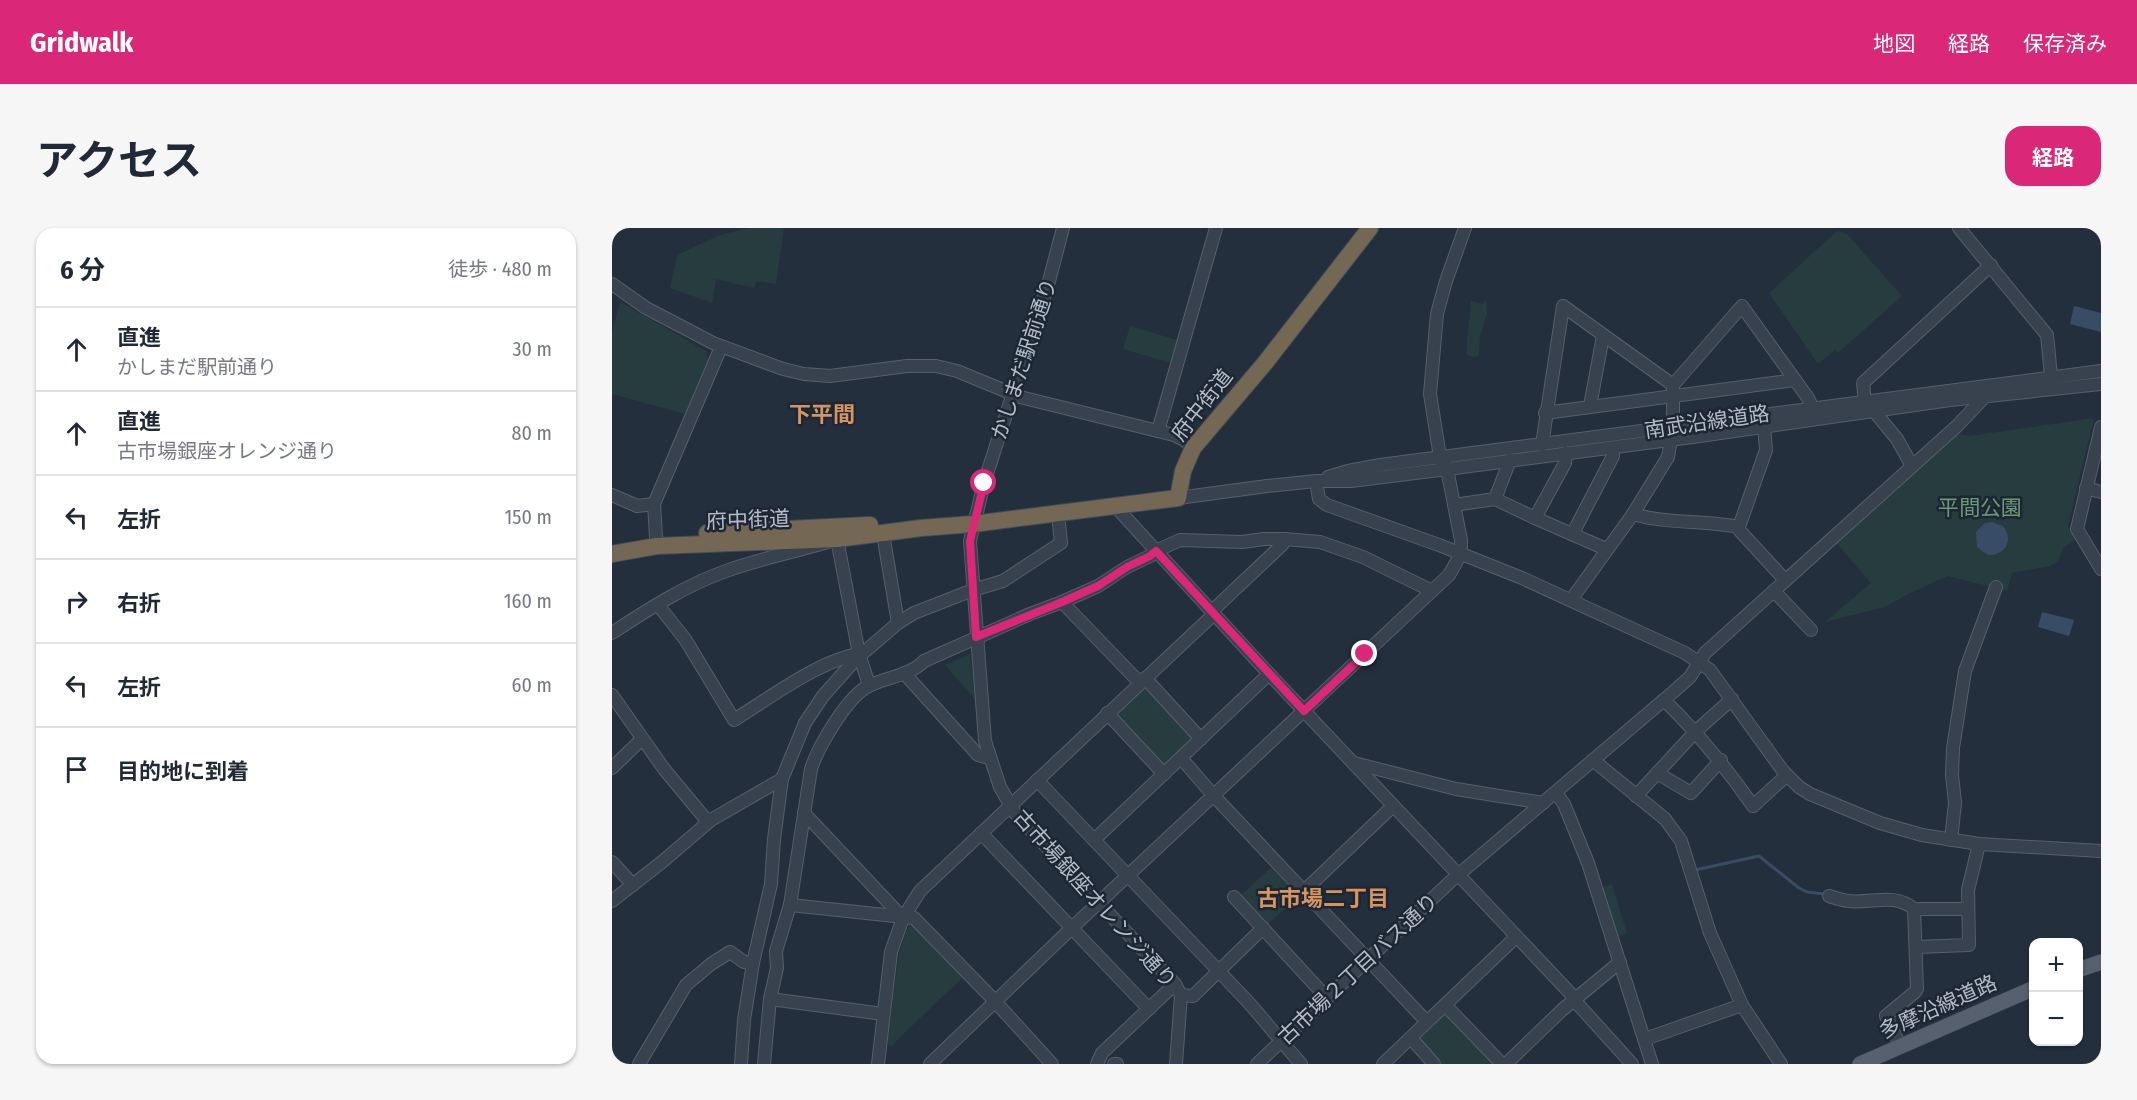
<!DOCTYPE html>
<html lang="ja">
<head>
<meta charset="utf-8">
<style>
	body { margin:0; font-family:"Fira Sans Condensed","Noto Sans JP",sans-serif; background:#f6f6f7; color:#1f2937 }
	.controls { position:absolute; right:18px; bottom:18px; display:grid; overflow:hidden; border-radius:12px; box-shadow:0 2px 4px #0004 }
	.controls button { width:54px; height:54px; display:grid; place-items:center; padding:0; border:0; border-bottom:2px solid #e0e1e3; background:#fff; color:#1f2937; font:30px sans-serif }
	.stop { position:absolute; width:18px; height:18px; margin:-14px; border:4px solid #db2777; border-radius:50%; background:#fff }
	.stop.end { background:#db2777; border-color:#fff; box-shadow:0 2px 6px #0008 }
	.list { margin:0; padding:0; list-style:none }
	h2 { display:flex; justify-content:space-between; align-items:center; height:78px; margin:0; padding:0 24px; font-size:26px }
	h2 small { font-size:20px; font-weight:400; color:#747a83 }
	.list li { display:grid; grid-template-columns:39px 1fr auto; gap:18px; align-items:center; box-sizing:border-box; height:84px; padding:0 24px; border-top:2px solid #e0e1e3 }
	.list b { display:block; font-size:22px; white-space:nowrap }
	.list p { margin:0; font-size:20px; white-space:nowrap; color:#747a83 }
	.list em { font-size:20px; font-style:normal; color:#747a83 }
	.icon { flex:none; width:33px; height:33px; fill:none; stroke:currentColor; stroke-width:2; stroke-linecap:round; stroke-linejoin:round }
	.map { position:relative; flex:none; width:1489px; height:836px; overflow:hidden; border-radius:18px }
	header { display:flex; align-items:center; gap:36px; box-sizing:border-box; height:84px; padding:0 30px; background:#db2777; color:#fff }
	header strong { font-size:28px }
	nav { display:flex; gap:33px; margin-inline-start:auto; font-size:21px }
	.intro { display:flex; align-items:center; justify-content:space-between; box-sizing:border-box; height:144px; padding:0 36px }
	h1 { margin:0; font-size:42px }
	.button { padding:15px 27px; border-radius:18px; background:#db2777; color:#fff; font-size:21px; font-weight:700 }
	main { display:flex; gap:36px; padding:0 36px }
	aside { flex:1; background:#fff; border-radius:18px; box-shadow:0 2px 4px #0004 }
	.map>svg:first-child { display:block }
	.green { fill:#263c3f }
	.water { fill:#394c67 }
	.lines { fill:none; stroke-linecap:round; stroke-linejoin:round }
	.stream { stroke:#394c67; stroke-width:3 }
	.minor-casing { stroke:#565f6c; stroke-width:14 }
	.major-casing { stroke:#414a57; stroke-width:16 }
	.highway-casing { stroke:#434c59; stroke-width:18 }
	.minor { stroke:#38414e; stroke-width:12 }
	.major { stroke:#56606e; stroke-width:15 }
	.highway { stroke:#746855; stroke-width:16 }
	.route { stroke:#db2777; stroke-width:8 }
	.labels { text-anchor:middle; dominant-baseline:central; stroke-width:5; stroke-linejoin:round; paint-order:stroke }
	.street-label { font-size:21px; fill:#b4bcc9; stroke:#1d2633 }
	.park-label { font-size:21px; fill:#6b9a76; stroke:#1d2633 }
	.neighbourhood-label { font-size:22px; font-weight:bold; fill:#d59563; stroke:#1d2633 }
</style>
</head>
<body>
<header>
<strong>Gridwalk</strong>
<nav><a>地図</a><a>経路</a><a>保存済み</a></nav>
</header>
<div class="intro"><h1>アクセス</h1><a class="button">経路</a></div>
<main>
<aside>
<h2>6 分<small>徒歩 · 480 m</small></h2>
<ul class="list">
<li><svg class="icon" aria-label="ahead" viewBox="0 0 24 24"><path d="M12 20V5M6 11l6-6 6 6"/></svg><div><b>直進</b><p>かしまだ駅前通り</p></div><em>30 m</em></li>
<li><svg class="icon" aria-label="ahead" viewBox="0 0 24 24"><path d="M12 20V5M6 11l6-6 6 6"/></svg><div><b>直進</b><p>古市場銀座オレンジ通り</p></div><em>80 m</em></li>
<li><svg class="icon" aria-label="left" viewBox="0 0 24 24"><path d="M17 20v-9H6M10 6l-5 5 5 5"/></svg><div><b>左折</b></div><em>150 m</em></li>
<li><svg class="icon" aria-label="right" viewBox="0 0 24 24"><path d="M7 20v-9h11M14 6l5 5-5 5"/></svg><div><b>右折</b></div><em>160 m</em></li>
<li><svg class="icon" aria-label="left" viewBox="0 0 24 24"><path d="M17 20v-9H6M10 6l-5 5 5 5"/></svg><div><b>左折</b></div><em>60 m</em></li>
<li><svg class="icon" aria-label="arrive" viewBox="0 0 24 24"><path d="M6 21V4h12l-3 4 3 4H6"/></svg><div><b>目的地に到着</b></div></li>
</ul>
</aside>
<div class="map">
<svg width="1489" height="836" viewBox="0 0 1489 836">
	<rect width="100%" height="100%" fill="#242f3e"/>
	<!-- green -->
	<g class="green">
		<path d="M 136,0 L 172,0 L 164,56 L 145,53 L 142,60 L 104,51 L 100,75 L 58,60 L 65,28 L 67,26 L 108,7 Z"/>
		<path d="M 1225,3 L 1235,6 L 1290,68 L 1226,125 L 1223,122 L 1206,136 L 1157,65 Z"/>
		<path d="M 874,72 L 875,85 L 868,108 L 867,128 L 861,129 L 854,126 L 859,73 L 871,76 Z"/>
		<path d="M 8,74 L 94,123 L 96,130 L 73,186 L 0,166 L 0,104 Z"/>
		<path d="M 518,98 L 565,112 L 567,116 L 562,133 L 559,135 L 511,121 Z"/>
		<path d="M 1482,190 L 1456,298 L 1464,312 L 1452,319 L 1446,333 L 1438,338 L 1400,345 L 1395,363 L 1336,348 L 1296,366 L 1273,379 L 1213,394 L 1259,355 L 1221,311 L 1340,205 L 1358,208 Z"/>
		<path d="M 358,426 L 363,471 L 333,437 Z"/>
		<path d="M 535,459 L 584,510 L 552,541 L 503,488 Z"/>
		<path d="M 662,637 L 689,666 L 654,698 L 627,669 Z"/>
		<path d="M 1000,656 L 1015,705 L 1003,709 L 988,660 Z"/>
		<path d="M 303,696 L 352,748 L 279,818 L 275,817 L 287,725 L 296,699 Z"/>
		<path d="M 831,782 L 883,836 L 826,836 L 804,808 Z"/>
	</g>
	<!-- water -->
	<g class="water">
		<path d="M 1462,78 L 1489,85 L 1489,104 L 1458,96 Z"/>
		<path d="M 1380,294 L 1391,298 C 1402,312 1394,327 1376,327 L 1365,319 L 1364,304 L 1373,295 Z"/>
		<path d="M 1430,384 L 1462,392 L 1457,408 L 1426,399 Z"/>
	</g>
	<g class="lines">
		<!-- stream -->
		<path class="stream" d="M 1083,642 L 1147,628 L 1187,660 L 1195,664 L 1213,666"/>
		<!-- minor casing -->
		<g class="minor-casing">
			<g id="minor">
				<path d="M 451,0 L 436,57 L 372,255 L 358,313 L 373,513 L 388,559 L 403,585 L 563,756 L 569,767 L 564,836"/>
				<path d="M 1347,0 L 1435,107 L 1439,148"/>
				<path d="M 0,56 L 34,80 L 101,115 L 171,141 L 192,146 L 218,148 L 295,138 L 324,138 L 345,143 L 408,169 L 562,207 L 572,212 L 581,220"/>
				<path d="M 1253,174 L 1251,155 L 1379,37"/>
				<path d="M 978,178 L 991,108"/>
				<path d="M 1262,183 L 1285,211 L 1300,238"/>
				<path d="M 933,185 L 1183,152"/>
				<path d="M 1152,198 L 1154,222 L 1127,299 L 1128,303 L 1173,352"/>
				<path d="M 1489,199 L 1465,301 L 1489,341"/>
				<path d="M 546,203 L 604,0"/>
				<path d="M 930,217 L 951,78 L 1061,157"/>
				<path d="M 716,249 L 736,243 L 768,237 L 1489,143"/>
				<path d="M 704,253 L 707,271 L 715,277 L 827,317 L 910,350 L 1073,425 L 1098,442 L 1171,543 L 1187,559 L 1198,566 L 1268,595 L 1310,607 L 1367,616 L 1489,623"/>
				<path d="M 1474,260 L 1489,264"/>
				<path d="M 0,267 L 25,278 L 42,276"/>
				<path d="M 566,270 L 655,258 L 704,253 L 739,253 L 835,241 L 1088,208 L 1338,172 L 1489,156"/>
				<path d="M 883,271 L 923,290 L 953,235 L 954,225"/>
				<path d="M 842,277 L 883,271 L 898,232"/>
				<path d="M 503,278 L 660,449 L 958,765 L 963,773 L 1020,836"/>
				<path d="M 1021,286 C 1055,296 1091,292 1127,299"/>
				<path d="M 923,290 L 994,321"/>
				<path d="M 961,305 L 1001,228"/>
				<path d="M 271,306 L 286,395"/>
				<path d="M 44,309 L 42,276 L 109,119"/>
				<path d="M 1162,363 L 1199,402"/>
				<path d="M 959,372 L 1021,286 L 1056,229 L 1061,200 L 1061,157 L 1130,78 L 1196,170 L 1201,181"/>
				<path d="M 450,374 L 528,455"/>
				<path d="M 46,377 L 73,411 L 122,492 C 156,471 208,432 247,426"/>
				<path d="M 600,383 L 670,317 L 673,311"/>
				<path d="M 0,405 C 35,382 74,357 114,343 C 150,330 188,323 225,311 L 247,426 L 257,457"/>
				<path d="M 292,445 L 366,527 L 377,530"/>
				<path d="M 533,450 L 589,511"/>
				<path d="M 0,467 L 52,541 L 96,594"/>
				<path d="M 1052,472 C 1087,506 1113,538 1141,578 L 1175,547"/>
				<path d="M 495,485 L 552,546"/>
				<path d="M 569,530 L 602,568 L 815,794"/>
				<path d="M 981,532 L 1053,591 L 1069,613 L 1098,705 L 1130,777 L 1169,836"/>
				<path d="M 742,535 L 844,561 L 931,575"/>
				<path d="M 0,540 L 30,511"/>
				<path d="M 1045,545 L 1079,565 L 1109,532"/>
				<path d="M 425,552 L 638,776 L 689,836"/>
				<path d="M 944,565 L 952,576 L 976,635 L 1040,836"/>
				<path d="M 1024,568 L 1084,503 L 1120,471"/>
				<path d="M 192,585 L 291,690"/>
				<path d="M 369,605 L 537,781"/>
				<path d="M 482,612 L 657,446"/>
				<path d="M 1339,612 L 1343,575 L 1340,547 L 1341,520 L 1353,443 L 1384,359"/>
				<path d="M 0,634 L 21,657"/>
				<path d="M 692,663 L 781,578"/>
				<path d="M 1217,668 C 1223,670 1230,672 1236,673 C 1259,676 1282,664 1302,681 L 1356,681"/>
				<path d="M 622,669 L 715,770"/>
				<path d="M 0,673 L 50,634 L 99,592 L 170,551"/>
				<path d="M 178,677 L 302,690 L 379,769 L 440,836"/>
				<path d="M 1304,719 L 1357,717 L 1356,662 L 1367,616"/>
				<path d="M 569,767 L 581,768 L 651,700"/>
				<path d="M 158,771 L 271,786"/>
				<path d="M 833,777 L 890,836"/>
				<path d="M 1284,809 L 1274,788 L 1303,764 L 1305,761 L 1302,681"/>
				<path d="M 799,810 L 822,836"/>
				<path d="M 1033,811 L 1130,777"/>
				<path d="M 27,836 L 74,757 L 99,736 L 118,724 L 132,734 L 141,735"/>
				<path d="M 129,836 L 132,792 L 141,735 L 159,656 L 162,611 L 170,551 L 193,495 L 211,468 L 243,432 L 286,395 L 302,385 L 361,362 L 391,353 L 449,315 L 446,286"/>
				<path d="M 152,836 L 158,771 L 165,740 L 164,723 L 178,677 L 199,541 C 206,519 236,467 257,458 C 274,449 298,448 312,433 L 418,386 L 450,374 L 486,358 L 515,339 L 538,328 L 544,323 L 568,312 L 630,314 L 652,311 L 673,311 L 708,314 L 751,329 L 820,363"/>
				<path d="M 266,836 L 279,724 L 291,690 L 308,663 L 602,386"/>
				<path d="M 318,836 L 465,695 L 837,347 L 849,326 L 849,312 L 835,241 L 828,229 L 818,166 L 825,86 L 834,53 L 853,0"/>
				<path d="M 485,836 L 490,825 L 563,756"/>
				<path d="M 502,836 L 505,836"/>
				<path d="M 645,836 L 839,653 L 1060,465 L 1078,449 L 1093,425 L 1345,198 L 1383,158"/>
				<path d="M 771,836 L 904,709"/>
				<path d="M 894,836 L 950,782 L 1008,734"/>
			</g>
		</g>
		<!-- major casing -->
		<g class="major-casing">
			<g id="major">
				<path d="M 1466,742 L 1489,734"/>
				<path d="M 1248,836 L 1422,760"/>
			</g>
		</g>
		<!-- highway casing -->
		<g class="highway-casing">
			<g id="highway">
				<path d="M 95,305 L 258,297"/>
				<path d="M 0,326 L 45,318 L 225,311 L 309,300 L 361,296 L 566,270 L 571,243 L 581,220 L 653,135 L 758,0"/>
			</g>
		</g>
		<!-- minor -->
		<use href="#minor" class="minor"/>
		<!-- major -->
		<use href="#major" class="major"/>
		<!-- highway -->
		<use href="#highway" class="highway"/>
	</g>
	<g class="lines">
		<!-- route -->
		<path class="route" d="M 372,255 L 358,313 L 364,409 L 450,374 L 486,358 L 515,339 L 538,328 L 544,323 L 692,483 L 753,426"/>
	</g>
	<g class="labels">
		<!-- street labels -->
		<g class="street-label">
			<text transform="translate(412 131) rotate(-72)">かしまだ駅前通り</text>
			<text transform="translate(590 177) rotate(-52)">府中街道</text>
			<text transform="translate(1095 194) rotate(-8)">南武沿線道路</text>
			<text transform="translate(136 292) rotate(-2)">府中街道</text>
			<text transform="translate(483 671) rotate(48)">古市場銀座オレンジ通り</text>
			<text transform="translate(746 741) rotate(-43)">古市場２丁目バス通り</text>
			<text transform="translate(1326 779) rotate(-24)">多摩沿線道路</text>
		</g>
		<!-- park labels -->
		<g class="park-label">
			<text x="1368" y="280">平間公園</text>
		</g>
		<!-- neighbourhood labels -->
		<g class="neighbourhood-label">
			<text x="210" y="186">下平間</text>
			<text x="711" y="670">古市場二丁目</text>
		</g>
	</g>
</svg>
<div class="controls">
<button>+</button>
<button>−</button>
</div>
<div class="stop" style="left:372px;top:255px"></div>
<div class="stop end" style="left:753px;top:426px"></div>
</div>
</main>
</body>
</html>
